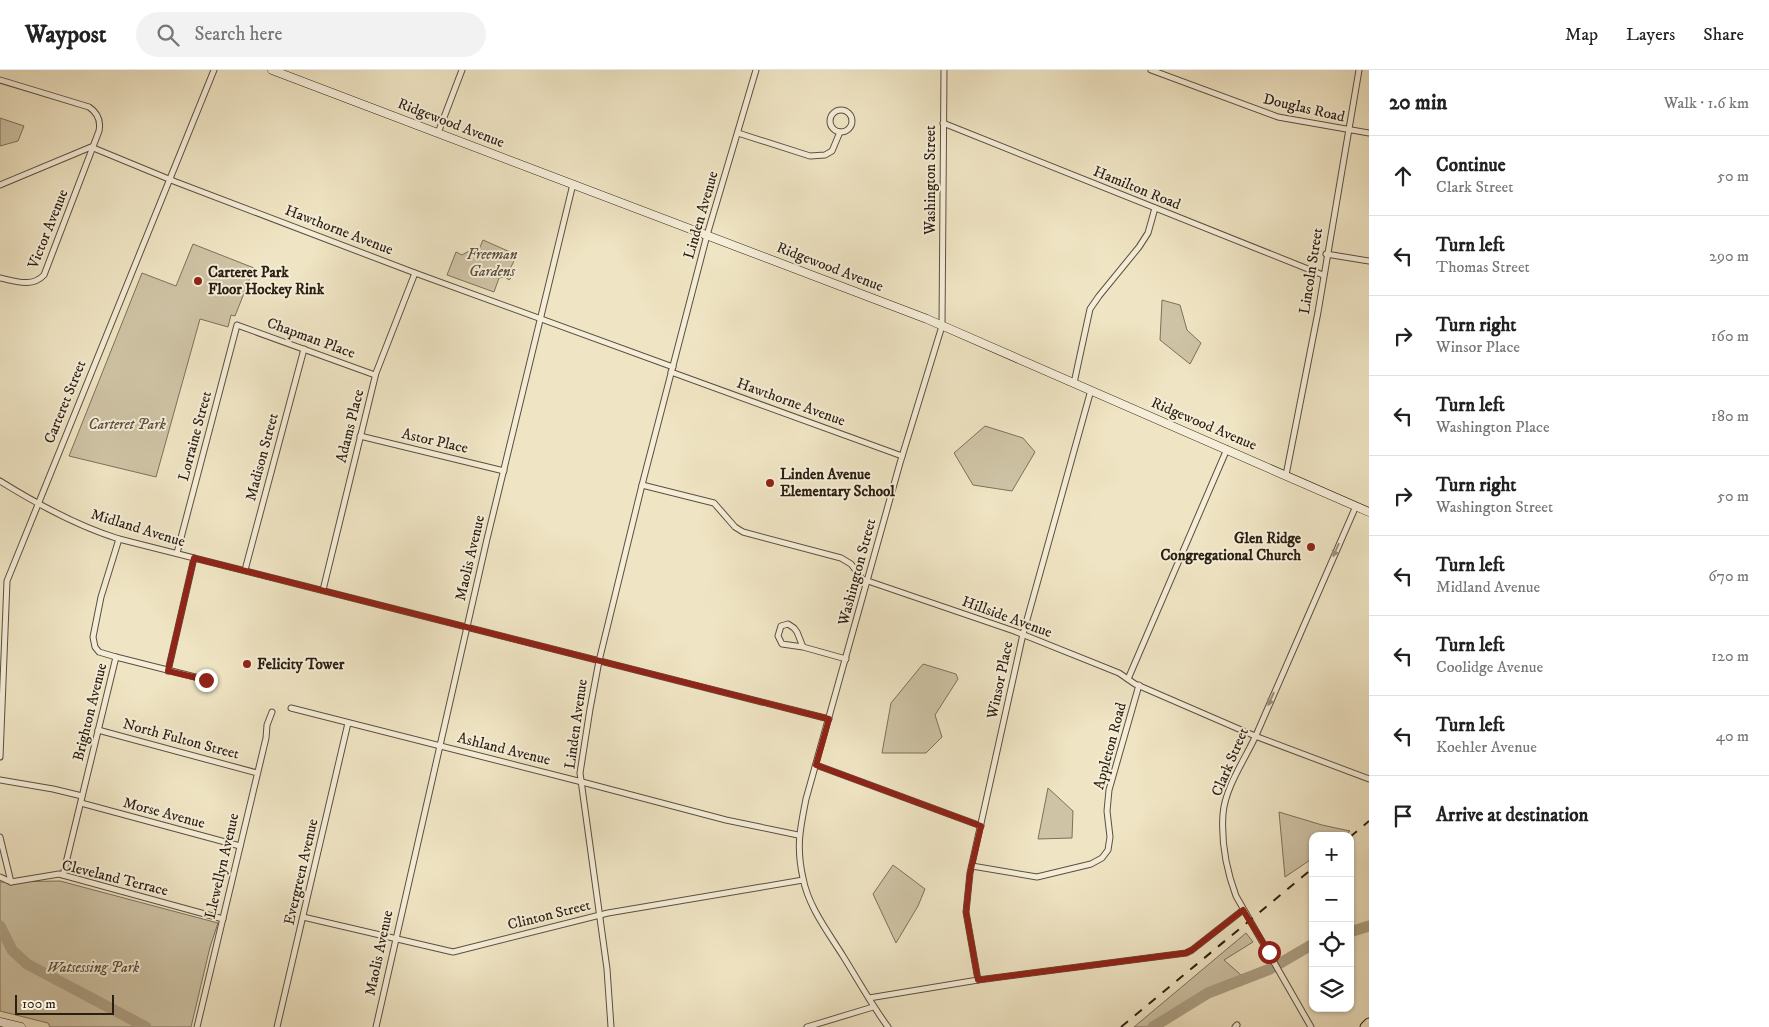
<!DOCTYPE html>
<html lang="en">
<head>
<meta charset="utf-8">
<style>
	body { margin:0; font-family:"IM FELL DW Pica",serif; background:#f2f2f2; color:#222 }
	.controls { position:absolute; right:15px; bottom:15px; display:grid; overflow:hidden; border-radius:10px; box-shadow:0 1px 4px #0004 }
	.controls button { width:45px; height:45px; display:grid; place-items:center; padding:0; border:0; border-bottom:1px solid #e0e0e0; background:#fff; color:#222; font:25px sans-serif }
	.scale { position:absolute; left:15px; bottom:12px; width:99px; box-sizing:border-box; padding-left:5px; border:2px solid #2a1f11; border-top:0; font-size:14px; line-height:18px; white-space:nowrap; color:#2a1f11; -webkit-text-stroke:4px #f5edd8; paint-order:stroke }
	.stop { position:absolute; width:15px; height:15px; margin:-11px; border:4px solid #8f2418; border-radius:50%; background:#fff }
	.stop.end { background:#8f2418; border-color:#fff; box-shadow:0 1px 5px #0008 }
	.list { margin:0; padding:0; list-style:none }
	h2 { display:flex; justify-content:space-between; align-items:center; height:65px; margin:0; padding:0 20px; font-size:21px }
	h2 small { font-size:16px; font-weight:400; color:#767676 }
	.list li { display:grid; grid-template-columns:32px 1fr auto; gap:15px; align-items:center; box-sizing:border-box; height:80px; padding:0 20px; border-top:1px solid #e0e0e0 }
	.list b { display:block; font-size:19px; white-space:nowrap }
	.list p { margin:0; font-size:16px; white-space:nowrap; color:#767676 }
	.list em { font-size:16px; font-style:normal; color:#767676 }
	.icon { flex:none; width:28px; height:28px; fill:none; stroke:currentColor; stroke-width:2; stroke-linecap:round; stroke-linejoin:round }
	.map { position:relative; flex:none; width:1369px; height:957px; overflow:hidden }
	header { display:flex; align-items:center; gap:30px; box-sizing:border-box; height:70px; padding:0 25px; background:#fff; border-bottom:1px solid #e0e0e0 }
	header strong { font-size:24px }
	nav { display:flex; gap:28px; margin-inline-start:auto; font-size:18px }
	.search { width:350px; height:45px; background:#f2f2f2; display:flex; align-items:center; gap:12px; box-sizing:border-box; padding:0 18px; border-radius:28px; color:#767676; font-size:19px }
	main { display:flex }
	aside { flex:1; background:#fff }
	.map>svg:first-child { display:block }
	.green { fill:#cec3a5; stroke:#7c715b }
	.lines { fill:none; stroke-linecap:round; stroke-linejoin:round }
	.river { stroke:#aca186; stroke-width:11 }
	.street-casing { stroke:#5b503e; stroke-width:7 }
	.secondary-casing { stroke:#2a1f11; stroke-width:9 }
	.primary-casing { stroke:#2a1f11; stroke-width:11 }
	.street { stroke:#f5edd8; stroke-width:5 }
	.secondary { stroke:#f5edd8; stroke-width:8 }
	.primary { stroke:#efe4c3; stroke-width:9 }
	.rail { stroke:#2a1f11; stroke-width:2; stroke-dasharray:9 9; stroke-linecap:butt }
	.oneway { fill:#9a907e }
	.route { stroke:#8f2418; stroke-width:6 }
	.poi-dot { fill:#8f2418; stroke:#f5edd8; stroke-width:2 }
	.labels { text-anchor:middle; dominant-baseline:central; stroke-width:4; stroke-linejoin:round; paint-order:stroke }
	.street-label { font-size:15px; fill:#2a1f11; stroke:#f5edd8 }
	.park-label { font-size:15px; font-style:italic; fill:#5b503d; stroke:#f5edd8 }
	.poi-label { font-size:15px; font-weight:bold; fill:#2a1f11; stroke:#f5edd8; text-anchor:start }
</style>
</head>
<body>
<header>
<strong>Waypost</strong>
<div class="search"><svg class="icon" aria-label="search" viewBox="0 0 24 24"><circle cx="10" cy="10" r="6"/><path d="M15 15l6 6"/></svg>Search here</div>
<nav><a>Map</a><a>Layers</a><a>Share</a></nav>
</header>
<main>
<div class="map">
<svg width="1369" height="957" viewBox="0 0 1369 957">
	<rect width="100%" height="100%" fill="#efe4c3"/>
	<filter id="stains"><feTurbulence type="fractalNoise" baseFrequency=".004" numOctaves="4"/><feColorMatrix values="0 0 0 0 .2 0 0 0 0 .09 0 0 0 0 .02 0 0 0 .5 -.17"/></filter>
	<radialGradient id="worn" r=".72"><stop offset=".6" stop-color="#630" stop-opacity="0"/><stop offset="1" stop-color="#630" stop-opacity=".3"/></radialGradient>
	<!-- green -->
	<g class="green">
		<path d="M 0,48 L 24,56 L 18,71 L 0,76 Z"/>
		<path d="M 483,170 L 517,185 L 509,201 L 513,206 L 509,210 L 505,207 L 499,208 L 494,222 L 447,205 L 456,182 L 462,185 L 469,181 L 477,184 Z"/>
		<path d="M 193,174 L 254,198 L 235,246 L 231,245 L 228,257 L 200,249 L 156,407 L 69,386 L 142,203 L 176,216 Z"/>
		<path d="M 1162,230 L 1180,235 L 1187,260 L 1201,273 L 1190,294 L 1160,270 Z"/>
		<path d="M 985,356 L 1023,368 L 1035,382 L 1012,421 L 973,415 L 954,383 Z"/>
		<path d="M 923,594 L 956,604 L 958,609 L 935,645 L 942,667 L 926,683 L 882,683 L 891,633 Z"/>
		<path d="M 1048,718 L 1073,741 L 1072,768 L 1038,769 Z"/>
		<path d="M 1279,742 L 1322,755 L 1350,761 L 1344,766 L 1313,766 L 1313,788 L 1285,807 Z"/>
		<path d="M 893,795 L 925,819 L 918,836 L 896,873 L 873,824 Z"/>
		<path d="M 60,811 L 218,853 L 210,877 L 191,957 L 50,957 L 48,953 L 0,941 L 0,812 Z"/>
		<path d="M 1246,863 L 1253,872 L 1224,890 L 1241,905 L 1243,912 L 1206,925 L 1157,957 L 1134,957 Z"/>
	</g>
	<g class="lines">
		<!-- river -->
		<g class="river">
			<path d="M 0,856 L 12,880 L 27,894 L 146,957"/>
			<path d="M 1350,862 L 1369,856"/>
			<path d="M 1153,957 L 1208,923 L 1270,899 L 1313,874"/>
		</g>
		<!-- street casing -->
		<g class="street-casing">
			<g id="street">
				<path d="M 1151,0 L 1278,47 L 1369,63"/>
				<path d="M 0,10 L 89,37 C 98,43 101,51 99,61 L 44,205 C 32,218 15,211 0,208"/>
				<circle cx="841" cy="51" r="11"/>
				<path d="M 943,53 L 1323,205"/>
				<path d="M 438,63 L 462,0"/>
				<path d="M 738,63 L 810,86 L 825,85 L 832,81 L 840,62"/>
				<path d="M 0,115 L 91,77 L 176,112 L 415,203 L 673,297"/>
				<path d="M 1326,184 L 1369,191"/>
				<path d="M 671,302 L 902,386"/>
				<path d="M 1074,313 L 1090,239 L 1099,226 L 1139,177 L 1148,163 L 1155,138"/>
				<path d="M 360,366 L 504,401"/>
				<path d="M 1286,405 L 1318,242 L 1359,0"/>
				<path d="M 0,411 C 37,434 77,456 119,469 L 829,649"/>
				<path d="M 642,415 L 714,433 L 735,457 L 743,462 L 841,488 L 851,494 L 862,509 L 1014,561 L 1119,603 L 1135,614 L 1255,666 L 1369,709"/>
				<path d="M 119,469 L 101,527 L 93,567 L 95,577 L 99,582 L 116,587 L 207,610"/>
				<path d="M 177,483 L 237,255 L 375,305"/>
				<path d="M 245,500 L 304,279"/>
				<path d="M 323,520 L 376,303 L 415,203"/>
				<path d="M 803,577 L 782,574 L 778,566 L 781,556 L 788,554 L 794,558 L 797,562 L 803,577 L 846,589"/>
				<path d="M 168,601 L 194,488"/>
				<path d="M 1128,609 L 1227,379"/>
				<path d="M 291,638 L 582,712 L 726,750 L 798,765"/>
				<path d="M 98,660 L 257,703"/>
				<path d="M 0,687 L 7,511 L 214,0"/>
				<path d="M 816,695 L 981,756"/>
				<path d="M 0,710 L 53,719 L 82,726"/>
				<path d="M 81,733 L 240,776"/>
				<path d="M 0,767 L 11,812"/>
				<path d="M 972,796 L 1037,807 L 1091,794 L 1102,788 L 1108,780 L 1110,767 L 1107,741 L 1109,720 L 1139,615"/>
				<path d="M 63,805 L 116,587"/>
				<path d="M 0,807 L 11,812 L 59,804 L 223,849"/>
				<path d="M 303,847 L 453,882 L 608,843 L 803,810"/>
				<path d="M 978,910 L 966,842 L 970,803 L 1023,564 L 1091,320"/>
				<path d="M 869,928 L 978,910 L 1186,883 L 1192,880 L 1243,840"/>
				<path d="M 197,957 L 266,668 L 267,655 L 272,642"/>
				<path d="M 277,957 L 348,653"/>
				<path d="M 376,957 L 487,469 L 573,114"/>
				<path d="M 611,957 L 607,899 L 580,703 L 590,639 L 599,591 L 642,415 L 707,165 L 756,0"/>
				<path d="M 807,957 L 873,937"/>
				<path d="M 888,957 C 871,934 858,910 843,886 C 828,862 808,836 803,808 C 796,777 800,759 806,729 L 900,393 L 942,256 L 944,0"/>
				<path d="M 1235,957 L 1237,955"/>
				<path d="M 1311,957 L 1236,826 C 1226,799 1221,773 1223,744 C 1225,717 1246,688 1257,663 C 1290,587 1323,512 1356,436"/>
			</g>
		</g>
		<!-- secondary casing -->
		<g class="secondary-casing">
			<g id="secondary">
				<path d="M 272,0 L 927,249 L 1369,442"/>
				<path d="M 0,952 L 21,957"/>
			</g>
		</g>
		<!-- primary casing -->
		<g class="primary-casing">
			<path id="primary" d="M 1365,957 L 1369,953"/>
		</g>
		<!-- street -->
		<use href="#street" class="street"/>
		<!-- secondary -->
		<use href="#secondary" class="secondary"/>
		<!-- primary -->
		<use href="#primary" class="primary"/>
		<!-- rail -->
		<g class="rail">
			<path d="M 1350,767 L 1369,751"/>
			<path d="M 1121,957 L 1313,798"/>
		</g>
	</g>
	<!-- one-way arrows -->
	<defs><path id="oneway-solid" d="M-6-.8H1V-3.2L6.5 0L1 3.2V.8H-6Z" transform="scale(1.25)"/></defs>
	<g class="oneway">
		<use href="#oneway-solid" transform="translate(1336 480) rotate(114)"/>
		<use href="#oneway-solid" transform="translate(1271 629) rotate(114)"/>
	</g>
	<g class="lines">
		<!-- route -->
		<path class="route" d="M 206,610 L 168,601 L 194,488 L 829,649 L 816,695 L 981,756 L 970,803 L 966,842 L 978,910 L 1186,883 L 1192,880 L 1243,840 L 1269,882"/>
	</g>
	<!-- markers -->
	<g class="poi-dot">
		<circle cx="198" cy="211" r="5"/>
		<circle cx="770" cy="413" r="5"/>
		<circle cx="1311" cy="477" r="5"/>
		<circle cx="247" cy="594" r="5"/>
	</g>
	<g class="labels">
		<!-- street labels -->
		<g class="street-label">
			<text transform="translate(1304 38) rotate(13)">Douglas Road</text>
			<text transform="translate(451 53) rotate(21)">Ridgewood Avenue</text>
			<text transform="translate(930 110) rotate(-90)">Washington Street</text>
			<text transform="translate(1137 118) rotate(22)">Hamilton Road</text>
			<text transform="translate(701 145) rotate(-74)">Linden Avenue</text>
			<text transform="translate(48 159) rotate(-68)">Victor Avenue</text>
			<text transform="translate(339 160) rotate(21)">Hawthorne Avenue</text>
			<text transform="translate(830 197) rotate(21)">Ridgewood Avenue</text>
			<text transform="translate(1311 201) rotate(-81)">Lincoln Street</text>
			<text transform="translate(311 268) rotate(20)">Chapman Place</text>
			<text transform="translate(65 332) rotate(-68)">Carteret Street</text>
			<text transform="translate(791 332) rotate(20)">Hawthorne Avenue</text>
			<text transform="translate(1204 354) rotate(23)">Ridgewood Avenue</text>
			<text transform="translate(350 356) rotate(-76)">Adams Place</text>
			<text transform="translate(195 366) rotate(-75)">Lorraine Street</text>
			<text transform="translate(435 371) rotate(13)">Astor Place</text>
			<text transform="translate(262 387) rotate(-75)">Madison Street</text>
			<text transform="translate(138 458) rotate(17)">Midland Avenue</text>
			<text transform="translate(470 488) rotate(-77)">Maolis Avenue</text>
			<text transform="translate(857 502) rotate(-75)">Washington Street</text>
			<text transform="translate(1007 547) rotate(20)">Hillside Avenue</text>
			<text transform="translate(1000 610) rotate(-78)">Winsor Place</text>
			<text transform="translate(90 642) rotate(-76)">Brighton Avenue</text>
			<text transform="translate(576 654) rotate(-82)">Linden Avenue</text>
			<text transform="translate(181 669) rotate(15)">North Fulton Street</text>
			<text transform="translate(1110 676) rotate(-75)">Appleton Road</text>
			<text transform="translate(504 679) rotate(14)">Ashland Avenue</text>
			<text transform="translate(1230 692) rotate(-67)">Clark Street</text>
			<text transform="translate(164 743) rotate(15)">Morse Avenue</text>
			<text transform="translate(222 796) rotate(-77)">Llewellyn Avenue</text>
			<text transform="translate(301 802) rotate(-77)">Evergreen Avenue</text>
			<text transform="translate(115 808) rotate(14)">Cleveland Terrace</text>
			<text transform="translate(549 845) rotate(-14)">Clinton Street</text>
			<text transform="translate(379 883) rotate(-78)">Maolis Avenue</text>
		</g>
		<!-- park labels -->
		<g class="park-label">
			<text x="492" y="184">Freeman<tspan x="492" dy="17">Gardens</tspan></text>
			<text x="127" y="354">Carteret Park</text>
			<text x="93" y="897">Watsessing Park</text>
		</g>
		<!-- poi labels -->
		<g class="poi-label">
			<text x="208" y="202">Carteret Park<tspan x="208" dy="17">Floor Hockey Rink</tspan></text>
			<text x="780" y="404">Linden Avenue<tspan x="780" dy="17">Elementary School</tspan></text>
			<text x="1301" y="468" text-anchor="end">Glen Ridge<tspan x="1301" dy="17">Congregational Church</tspan></text>
			<text x="257" y="594">Felicity Tower</text>
		</g>
	</g>
	<rect width="100%" height="100%" filter="url(#stains)"/>
	<rect width="100%" height="100%" fill="url(#worn)"/>
</svg>
<div class="controls">
<button>+</button>
<button>−</button>
<button><svg class="icon" aria-label="locate" viewBox="0 0 24 24"><circle cx="12" cy="12" r="6"/><path d="M12 2v4M12 18v4M2 12h4M18 12h4"/></svg></button>
<button><svg class="icon" aria-label="layers" viewBox="0 0 24 24"><path d="M12 4l9 5-9 5-9-5zM3 14l9 5 9-5"/></svg></button>
</div>
<div class="scale">100 m</div>
<div class="stop" style="left:1269px;top:882px"></div>
<div class="stop end" style="left:206px;top:610px"></div>
</div>
<aside>
<h2>20 min<small>Walk · 1.6 km</small></h2>
<ul class="list">
<li><svg class="icon" aria-label="ahead" viewBox="0 0 24 24"><path d="M12 20V5M6 11l6-6 6 6"/></svg><div><b>Continue</b><p>Clark Street</p></div><em>50 m</em></li>
<li><svg class="icon" aria-label="left" viewBox="0 0 24 24"><path d="M17 20v-9H6M10 6l-5 5 5 5"/></svg><div><b>Turn left</b><p>Thomas Street</p></div><em>290 m</em></li>
<li><svg class="icon" aria-label="right" viewBox="0 0 24 24"><path d="M7 20v-9h11M14 6l5 5-5 5"/></svg><div><b>Turn right</b><p>Winsor Place</p></div><em>160 m</em></li>
<li><svg class="icon" aria-label="left" viewBox="0 0 24 24"><path d="M17 20v-9H6M10 6l-5 5 5 5"/></svg><div><b>Turn left</b><p>Washington Place</p></div><em>180 m</em></li>
<li><svg class="icon" aria-label="right" viewBox="0 0 24 24"><path d="M7 20v-9h11M14 6l5 5-5 5"/></svg><div><b>Turn right</b><p>Washington Street</p></div><em>50 m</em></li>
<li><svg class="icon" aria-label="left" viewBox="0 0 24 24"><path d="M17 20v-9H6M10 6l-5 5 5 5"/></svg><div><b>Turn left</b><p>Midland Avenue</p></div><em>670 m</em></li>
<li><svg class="icon" aria-label="left" viewBox="0 0 24 24"><path d="M17 20v-9H6M10 6l-5 5 5 5"/></svg><div><b>Turn left</b><p>Coolidge Avenue</p></div><em>120 m</em></li>
<li><svg class="icon" aria-label="left" viewBox="0 0 24 24"><path d="M17 20v-9H6M10 6l-5 5 5 5"/></svg><div><b>Turn left</b><p>Koehler Avenue</p></div><em>40 m</em></li>
<li><svg class="icon" aria-label="arrive" viewBox="0 0 24 24"><path d="M6 21V4h12l-3 4 3 4H6"/></svg><div><b>Arrive at destination</b></div></li>
</ul>
</aside>
</main>
</body>
</html>
